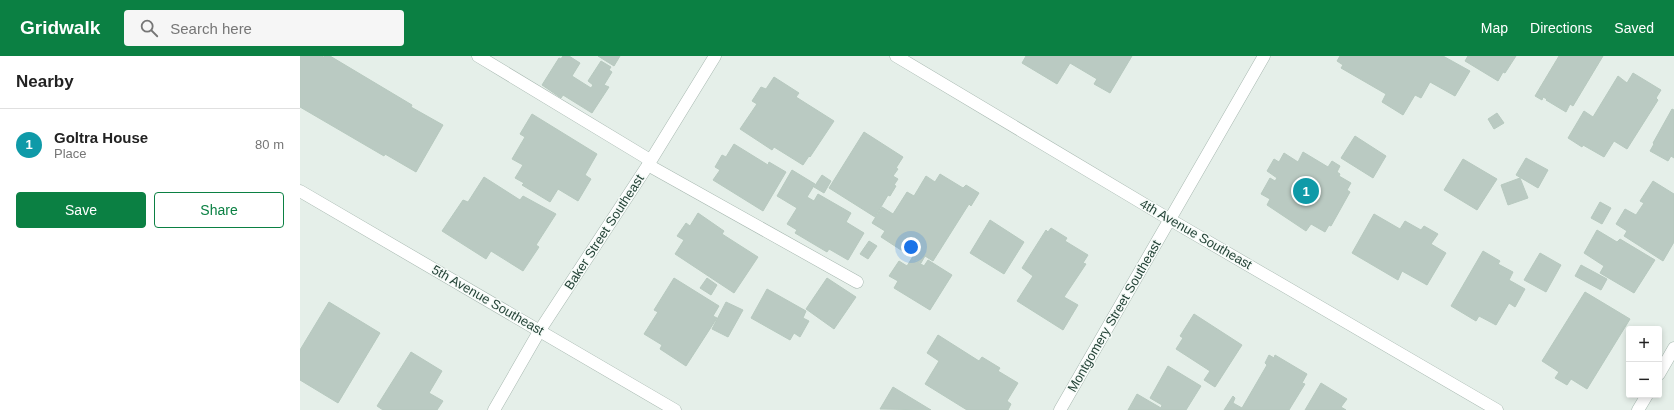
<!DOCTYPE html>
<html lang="en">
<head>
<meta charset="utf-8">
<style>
	body { margin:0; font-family:Arial,sans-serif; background:#f6f6f6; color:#222 }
	.controls { position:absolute; right:12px; bottom:12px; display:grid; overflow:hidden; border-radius:4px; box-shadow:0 2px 6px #0003 }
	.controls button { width:36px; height:36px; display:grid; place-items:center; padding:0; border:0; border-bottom:1px solid #e0e0e0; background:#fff; color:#222; font:20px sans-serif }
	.you { position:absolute; left:611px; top:191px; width:14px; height:14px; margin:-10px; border:3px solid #fff; border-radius:50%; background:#1a73e8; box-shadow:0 0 0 6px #1a73e833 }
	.badge { display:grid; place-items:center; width:26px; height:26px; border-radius:50%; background:#0b8043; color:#fff; font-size:13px; font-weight:700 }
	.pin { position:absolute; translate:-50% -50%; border:2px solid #fff; box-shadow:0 1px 4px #0006 }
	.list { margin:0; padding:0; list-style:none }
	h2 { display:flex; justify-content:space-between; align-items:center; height:52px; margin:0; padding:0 16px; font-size:17px }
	h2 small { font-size:13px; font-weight:400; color:#767676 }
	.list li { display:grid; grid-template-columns:26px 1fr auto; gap:12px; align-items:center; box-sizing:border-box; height:72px; padding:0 16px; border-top:1px solid #e0e0e0 }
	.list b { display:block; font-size:15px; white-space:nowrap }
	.list p { margin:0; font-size:13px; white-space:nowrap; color:#767676 }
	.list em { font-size:13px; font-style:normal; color:#767676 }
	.actions { display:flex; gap:8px; padding:12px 16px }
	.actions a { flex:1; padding:9px 0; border:1px solid #0b8043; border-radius:4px; text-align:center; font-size:14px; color:#0b8043 }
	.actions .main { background:#0b8043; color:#fff }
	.icon { flex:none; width:22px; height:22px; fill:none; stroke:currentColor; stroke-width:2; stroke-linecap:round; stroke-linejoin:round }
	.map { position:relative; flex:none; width:1374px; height:354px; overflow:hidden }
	header { display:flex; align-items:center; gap:24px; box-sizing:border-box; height:56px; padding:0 20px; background:#0b8043; color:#fff }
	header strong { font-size:19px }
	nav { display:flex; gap:22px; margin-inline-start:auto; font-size:14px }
	.search { width:280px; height:36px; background:#f6f6f6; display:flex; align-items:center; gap:10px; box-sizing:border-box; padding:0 14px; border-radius:4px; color:#767676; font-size:15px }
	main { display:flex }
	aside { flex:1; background:#fff }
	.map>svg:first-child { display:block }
	.building { fill:#bacac2; stroke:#b7c9bf }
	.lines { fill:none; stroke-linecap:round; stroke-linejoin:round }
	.service-casing { stroke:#a7b8b0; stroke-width:13 }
	.minor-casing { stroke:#a7b8b0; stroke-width:13 }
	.service { stroke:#fff; stroke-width:12 }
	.minor { stroke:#fff; stroke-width:12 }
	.labels { text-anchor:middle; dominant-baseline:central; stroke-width:3; stroke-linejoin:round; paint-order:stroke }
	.street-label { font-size:13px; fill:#234236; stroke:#f6fbf8 }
</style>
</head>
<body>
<header>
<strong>Gridwalk</strong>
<div class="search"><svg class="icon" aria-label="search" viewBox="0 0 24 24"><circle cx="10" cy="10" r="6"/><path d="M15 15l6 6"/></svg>Search here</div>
<nav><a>Map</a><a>Directions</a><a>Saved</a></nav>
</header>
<main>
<aside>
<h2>Nearby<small></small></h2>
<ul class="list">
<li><span class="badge" style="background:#0f9aa8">1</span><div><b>Goltra House</b><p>Place</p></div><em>80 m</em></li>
</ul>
<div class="actions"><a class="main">Save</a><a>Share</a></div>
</aside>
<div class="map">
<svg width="1374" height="354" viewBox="0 0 1374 354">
	<rect width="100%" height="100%" fill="#e5efe9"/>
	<!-- building -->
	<g class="building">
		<path d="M 0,0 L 21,0 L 24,1 L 25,0 L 30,0 L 112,49 L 111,51 L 143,69 L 116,116 L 85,98 L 84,100 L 0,51 Z"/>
		<path d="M 263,0 L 269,0 L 280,7 L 272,20 L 291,32 L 293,29 L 288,25 L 301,5 L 311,11 L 309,14 L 312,16 L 304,29 L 309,31 L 292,57 L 263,39 L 261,42 L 242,29 L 259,2 L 261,3 Z"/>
		<path d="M 298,0 L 320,0 L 314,10 Z"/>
		<path d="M 726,0 L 832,0 L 810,37 L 794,28 L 797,23 L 770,7 L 757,28 L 722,7 Z"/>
		<path d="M 1040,0 L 1143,0 L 1170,15 L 1155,40 L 1130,26 L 1121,42 L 1115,39 L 1103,59 L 1082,46 L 1086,38 L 1041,12 L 1043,9 L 1037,5 Z"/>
		<path d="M 1168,0 L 1216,0 L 1205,17 L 1203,16 L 1198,25 L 1165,5 Z"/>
		<path d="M 1259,0 L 1303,0 L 1273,50 L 1270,48 L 1266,56 L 1246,44 L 1247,43 L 1243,41 L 1242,44 L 1235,40 Z"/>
		<path d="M 1333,17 L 1361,34 L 1356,42 L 1358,44 L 1327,93 L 1314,85 L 1304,101 L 1283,89 L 1282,91 L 1268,82 L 1284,55 L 1293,61 L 1318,20 L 1327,27 Z"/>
		<path d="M 474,21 L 499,37 L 496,41 L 534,65 L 510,101 L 509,100 L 503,109 L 474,91 L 472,94 L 440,73 L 457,48 L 452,45 L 461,31 L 466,33 Z"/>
		<path d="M 1372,53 L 1374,54 L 1374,102 L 1371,100 L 1368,105 L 1350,95 L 1354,88 L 1353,87 Z"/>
		<path d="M 1197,57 L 1204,67 L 1194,73 L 1188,63 Z"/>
		<path d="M 232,58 L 297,98 L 285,119 L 291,123 L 278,145 L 258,133 L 250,146 L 222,129 L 224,127 L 215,122 L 223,109 L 212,103 L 225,81 L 220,78 Z"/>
		<path d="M 564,76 L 603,101 L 596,112 L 598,113 L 593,120 L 598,123 L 594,129 L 596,130 L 590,140 L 588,139 L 575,161 L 529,132 Z"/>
		<path d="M 1055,80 L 1086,100 L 1073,122 L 1041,102 Z"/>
		<path d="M 434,88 L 468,109 L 469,106 L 486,116 L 463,155 L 413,124 L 420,114 L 415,111 L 422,99 L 426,101 Z"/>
		<path d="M 1003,96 L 1028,111 L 1032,105 L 1040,110 L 1037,116 L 1040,118 L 1039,120 L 1051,127 L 1047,134 L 1050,136 L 1031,170 L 1029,169 L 1025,176 L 1011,168 L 1006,175 L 967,149 L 970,143 L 961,138 L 970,122 L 975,125 L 977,122 L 967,115 L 974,103 L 979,106 L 984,97 L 998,106 Z"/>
		<path d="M 1226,102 L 1248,114 L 1238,132 L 1216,119 Z"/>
		<path d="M 1163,103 L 1197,123 L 1177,154 L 1144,134 Z"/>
		<path d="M 492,114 L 515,128 L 507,141 L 514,145 L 518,138 L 551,157 L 546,166 L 564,177 L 548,204 L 529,193 L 527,196 L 495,177 L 497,174 L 487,168 L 497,152 L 477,140 Z"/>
		<path d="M 640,118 L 663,132 L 666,129 L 679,137 L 671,150 L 669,148 L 633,205 L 625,200 L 621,207 L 581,181 L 585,175 L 572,167 L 582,151 L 593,158 L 607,136 L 614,140 L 626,120 L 635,126 Z"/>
		<path d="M 522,119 L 531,125 L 524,137 L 514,131 Z"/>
		<path d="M 184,121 L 220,144 L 223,140 L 256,158 L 236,189 L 239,191 L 223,215 L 191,195 L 186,203 L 142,175 L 163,144 L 168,146 Z"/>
		<path d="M 1220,122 L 1228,142 L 1208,149 L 1201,129 Z"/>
		<path d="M 1353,125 L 1374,138 L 1374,186 L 1363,205 L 1324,180 L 1327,175 L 1316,168 L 1325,153 L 1336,159 L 1344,147 L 1340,145 Z"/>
		<path d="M 1300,146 L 1311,152 L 1302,168 L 1291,162 Z"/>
		<path d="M 398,157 L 424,175 L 422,178 L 458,201 L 434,237 L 375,198 L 384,184 L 377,180 L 386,167 L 390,170 Z"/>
		<path d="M 1074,158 L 1100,173 L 1105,165 L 1121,174 L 1124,170 L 1138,178 L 1131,188 L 1146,197 L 1127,229 L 1102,215 L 1098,224 L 1052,197 Z"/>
		<path d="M 690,164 L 724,186 L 704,218 L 670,197 Z"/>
		<path d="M 751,172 L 767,182 L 765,185 L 788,199 L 783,207 L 786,208 L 764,241 L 778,249 L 763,274 L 717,245 L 733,220 L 722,212 L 746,174 L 748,176 Z"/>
		<path d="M 1297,174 L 1317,186 L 1320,183 L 1355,204 L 1334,237 L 1300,217 L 1304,210 L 1284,197 Z"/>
		<path d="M 569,185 L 577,190 L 568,203 L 560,198 Z"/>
		<path d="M 1183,195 L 1200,205 L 1198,208 L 1213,216 L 1209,224 L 1225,233 L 1215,251 L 1209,247 L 1196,269 L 1179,260 L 1176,265 L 1151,250 Z"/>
		<path d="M 1240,197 L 1261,209 L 1246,236 L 1224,224 Z"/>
		<path d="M 612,202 L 624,210 L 628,204 L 652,219 L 630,254 L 594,232 L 598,225 L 589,220 L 599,205 L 607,210 Z"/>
		<path d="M 1281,209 L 1307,223 L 1301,234 L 1275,220 Z"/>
		<path d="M 374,222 L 419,250 L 413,260 L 417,262 L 386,310 L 360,293 L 362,289 L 344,278 L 358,256 L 354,254 Z"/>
		<path d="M 407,222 L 417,229 L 411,239 L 400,232 Z"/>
		<path d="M 527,222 L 556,241 L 534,273 L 506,253 Z"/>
		<path d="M 467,233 L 506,255 L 503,262 L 509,265 L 500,281 L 494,277 L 490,284 L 451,262 Z"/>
		<path d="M 1285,236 L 1330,263 L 1287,333 L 1271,323 L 1267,329 L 1255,322 L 1259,316 L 1242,305 Z"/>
		<path d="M 29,246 L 80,277 L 38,347 L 0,324 L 0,294 Z"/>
		<path d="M 426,246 L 443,254 L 428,281 L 412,273 Z"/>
		<path d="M 894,258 L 942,289 L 915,331 L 904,324 L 910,315 L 876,293 L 883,282 L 880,280 Z"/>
		<path d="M 638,279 L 679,305 L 682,301 L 700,312 L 698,315 L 718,327 L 707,345 L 711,348 L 708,354 L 667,354 L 625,328 L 639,305 L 627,297 Z"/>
		<path d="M 111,296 L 142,315 L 129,337 L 143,345 L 137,354 L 83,354 L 77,350 Z"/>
		<path d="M 969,299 L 974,302 L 975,299 L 1007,318 L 1002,327 L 1005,328 L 989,354 L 924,354 L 933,340 L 935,342 L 933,347 L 942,352 L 967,309 L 965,307 Z"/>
		<path d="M 868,310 L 901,330 L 886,354 L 828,354 L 837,338 L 861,352 L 862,349 L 850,342 Z"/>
		<path d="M 1021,327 L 1047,343 L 1041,351 L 1046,354 L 1005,354 Z"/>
		<path d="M 593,331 L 631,354 L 580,353 Z"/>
	</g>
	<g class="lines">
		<!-- service casing -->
		<g class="service-casing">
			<g id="service">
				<path d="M 178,0 L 350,104"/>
				<path d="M 348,109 L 557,226"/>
			</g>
		</g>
		<!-- minor casing -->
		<g class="minor-casing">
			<g id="minor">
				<path d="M 596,0 L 869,163 L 1197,354"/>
				<path d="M 0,135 L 375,354"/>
				<path d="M 1359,318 L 1374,292"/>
				<path d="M 194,354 L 240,274 L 348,109 L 415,0"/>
				<path d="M 760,354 L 964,0"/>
				<path d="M 1338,354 L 1347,339"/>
			</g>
		</g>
		<!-- service -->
		<use href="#service" class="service"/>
		<!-- minor -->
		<use href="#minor" class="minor"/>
	</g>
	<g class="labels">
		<!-- street labels -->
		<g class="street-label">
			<text transform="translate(304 176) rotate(-57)">Baker Street Southeast</text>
			<text transform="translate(896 178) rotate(30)">4th Avenue Southeast</text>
			<text transform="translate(188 244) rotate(30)">5th Avenue Southeast</text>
			<text transform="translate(814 260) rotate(-60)">Montgomery Street Southeast</text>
		</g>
	</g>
</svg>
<div class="controls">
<button>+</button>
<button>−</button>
</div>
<div class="you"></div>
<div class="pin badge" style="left:1006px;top:135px;background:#0f9aa8">1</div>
</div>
</main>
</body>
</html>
